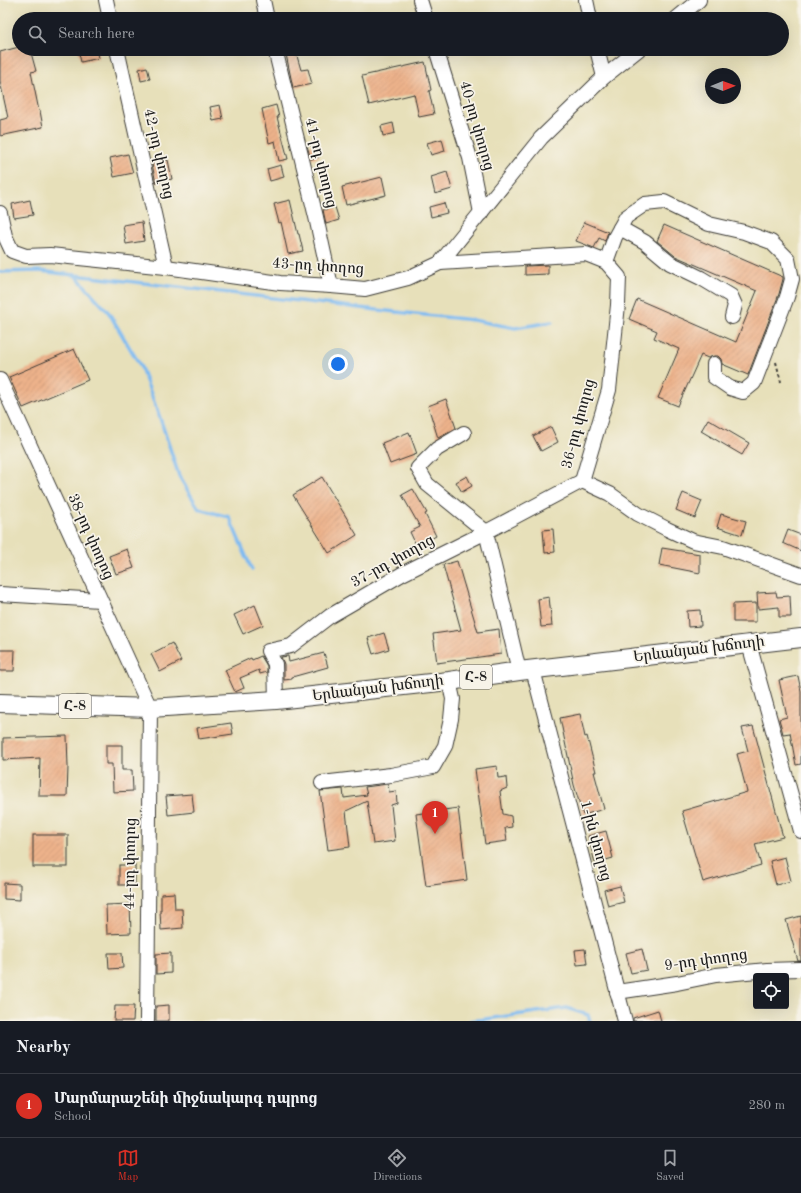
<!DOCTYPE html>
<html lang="en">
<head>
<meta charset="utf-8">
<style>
	body { margin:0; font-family:"Old Standard TT","Noto Serif Armenian",serif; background:#242831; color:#f1f3f6 }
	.controls { position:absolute; right:12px; bottom:12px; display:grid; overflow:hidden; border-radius:4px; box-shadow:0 4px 16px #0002 }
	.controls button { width:36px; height:36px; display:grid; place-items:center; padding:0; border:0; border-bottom:1px solid #363941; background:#171b24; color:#f1f3f6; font:20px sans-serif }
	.compass { position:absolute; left:705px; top:68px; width:36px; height:36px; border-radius:50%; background:#171b24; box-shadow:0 4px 16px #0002; rotate:89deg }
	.you { position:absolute; left:338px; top:364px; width:14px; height:14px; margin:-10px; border:3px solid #fff; border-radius:50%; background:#1a73e8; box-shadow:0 0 0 6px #1a73e833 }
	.badge { display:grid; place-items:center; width:26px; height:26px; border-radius:50%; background:#d93025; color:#fff; font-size:13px; font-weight:700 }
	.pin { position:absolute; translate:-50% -33px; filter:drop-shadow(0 1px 2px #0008) }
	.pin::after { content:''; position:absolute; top:21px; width:14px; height:12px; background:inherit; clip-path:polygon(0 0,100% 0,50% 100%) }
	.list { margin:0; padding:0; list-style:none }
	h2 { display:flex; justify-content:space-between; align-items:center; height:52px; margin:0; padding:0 16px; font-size:17px }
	h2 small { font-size:13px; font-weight:400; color:#9ea1a6 }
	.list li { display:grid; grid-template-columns:26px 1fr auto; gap:12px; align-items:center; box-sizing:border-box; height:64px; padding:0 16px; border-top:1px solid #363941 }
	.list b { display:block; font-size:15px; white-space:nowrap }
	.list p { margin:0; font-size:13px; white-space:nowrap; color:#9ea1a6 }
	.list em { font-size:13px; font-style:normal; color:#9ea1a6 }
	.icon { flex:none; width:22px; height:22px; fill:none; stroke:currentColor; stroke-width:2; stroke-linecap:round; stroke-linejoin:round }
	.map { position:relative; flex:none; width:801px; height:1021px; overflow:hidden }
	.search { position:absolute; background:#171b24; box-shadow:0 4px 16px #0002; left:12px; right:12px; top:12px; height:44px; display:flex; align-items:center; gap:10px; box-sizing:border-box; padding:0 14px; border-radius:22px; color:#9ea1a6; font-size:15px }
	.sheet { height:116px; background:#171b24 }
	nav { display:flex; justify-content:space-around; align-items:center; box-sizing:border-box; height:56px; border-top:1px solid #363941; background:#171b24; font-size:11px; color:#9ea1a6 }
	nav a { display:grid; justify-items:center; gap:2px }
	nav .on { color:#d93025 }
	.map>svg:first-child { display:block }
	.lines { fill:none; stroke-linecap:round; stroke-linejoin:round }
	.stream { stroke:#7fbbf1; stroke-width:3.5 }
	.building { fill:url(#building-hatch) }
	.minor-casing { stroke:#3a3934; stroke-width:16 }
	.major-casing { stroke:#3a3934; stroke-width:20 }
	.path { stroke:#3a3934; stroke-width:2; stroke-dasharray:3 3; stroke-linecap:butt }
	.minor { stroke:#fff; stroke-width:14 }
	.major { stroke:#fff; stroke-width:18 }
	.labels { text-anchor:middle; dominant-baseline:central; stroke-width:3.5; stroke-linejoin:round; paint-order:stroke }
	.shield { fill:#f7f3e8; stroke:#5e5c59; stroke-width:1 }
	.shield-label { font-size:14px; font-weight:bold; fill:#1c1c1c }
	.street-label { font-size:15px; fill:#1c1c1c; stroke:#f7f3e8 }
</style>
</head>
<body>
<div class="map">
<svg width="801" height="1021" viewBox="0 0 801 1021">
	<defs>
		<pattern id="building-hatch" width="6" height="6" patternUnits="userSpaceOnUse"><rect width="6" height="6" fill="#edb28b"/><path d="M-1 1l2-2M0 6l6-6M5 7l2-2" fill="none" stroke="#cb9877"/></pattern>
	</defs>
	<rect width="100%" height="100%" fill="#f7f3e8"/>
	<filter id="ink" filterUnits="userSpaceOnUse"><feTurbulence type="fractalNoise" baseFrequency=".025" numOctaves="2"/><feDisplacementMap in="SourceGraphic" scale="8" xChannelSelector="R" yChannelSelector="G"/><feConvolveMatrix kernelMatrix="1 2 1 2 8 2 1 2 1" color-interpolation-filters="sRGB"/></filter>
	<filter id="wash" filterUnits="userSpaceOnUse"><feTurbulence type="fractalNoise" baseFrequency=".012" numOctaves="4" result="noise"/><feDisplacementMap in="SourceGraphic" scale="16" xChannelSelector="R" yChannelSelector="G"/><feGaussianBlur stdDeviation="0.9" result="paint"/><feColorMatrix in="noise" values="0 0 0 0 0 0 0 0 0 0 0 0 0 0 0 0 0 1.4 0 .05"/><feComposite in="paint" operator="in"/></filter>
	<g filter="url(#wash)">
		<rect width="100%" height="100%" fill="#e7e0ba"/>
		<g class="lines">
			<!-- stream -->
			<g class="stream">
				<path d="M 0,272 L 39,271 L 377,310 L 473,320 L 515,328 L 552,322"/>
				<path d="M 75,275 L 109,313 L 140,365 L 160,418 L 179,476 L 199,509 L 229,517 L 252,570"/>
				<path d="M 470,1021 L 567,1008 L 588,1015 L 590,1021"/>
			</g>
		</g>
		<g id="blocks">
			<!-- building -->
			<g class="building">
				<path d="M 19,47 L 19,49 L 30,49 L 36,71 L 31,72 L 39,111 L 40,111 L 43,127 L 0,136 L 0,120 L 8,118 L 0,81 L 0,52 Z"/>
				<path d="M 78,49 L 97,49 L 99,58 L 81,62 Z"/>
				<path d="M 285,49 L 295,49 L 301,70 L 308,69 L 312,84 L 293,88 Z"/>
				<path d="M 425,62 L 431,90 L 429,91 L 434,114 L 419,117 L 414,94 L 369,105 L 362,76 Z"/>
				<path d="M 147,67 L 150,79 L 141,81 L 139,69 Z"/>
				<path d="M 220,105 L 223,119 L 213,121 L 210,107 Z"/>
				<path d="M 276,105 L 279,117 L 277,117 L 288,159 L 279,161 L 275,141 L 269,143 L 262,109 Z"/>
				<path d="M 393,123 L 395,133 L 383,136 L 381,126 Z"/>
				<path d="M 442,139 L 445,151 L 431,155 L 427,143 Z"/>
				<path d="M 316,144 L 319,157 L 311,159 L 307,146 Z"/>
				<path d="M 128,154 L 133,173 L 114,177 L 110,158 Z"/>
				<path d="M 168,160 L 172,179 L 156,183 L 152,164 Z"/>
				<path d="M 281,165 L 284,177 L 270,181 L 267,169 Z"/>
				<path d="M 447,172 L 452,189 L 435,194 L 431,177 Z"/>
				<path d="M 382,177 L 386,195 L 346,205 L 342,187 Z"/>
				<path d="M 30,200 L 33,215 L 14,218 L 12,204 Z"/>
				<path d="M 290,200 L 298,234 L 299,234 L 303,251 L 288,254 L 281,222 L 279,223 L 274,204 Z"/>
				<path d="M 444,203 L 447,213 L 431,217 L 429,207 Z"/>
				<path d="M 335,207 L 339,220 L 326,224 L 323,210 Z"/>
				<path d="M 142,222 L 144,241 L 126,244 L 123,225 Z"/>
				<path d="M 584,222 L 608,232 L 605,241 L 599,238 L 594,248 L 576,241 Z"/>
				<path d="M 664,225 L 783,277 L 783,279 L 779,294 L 748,375 L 722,364 L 721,359 L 718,356 L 714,356 L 708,358 L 701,355 L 678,406 L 658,398 L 679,349 L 654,338 L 657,331 L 629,319 L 637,299 L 736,342 L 757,291 L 675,256 L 657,241 Z"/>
				<path d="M 548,265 L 548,274 L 525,275 L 525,266 Z"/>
				<path d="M 74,349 L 88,380 L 23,408 L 9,377 Z"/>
				<path d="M 446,399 L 456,428 L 438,438 L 428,406 Z"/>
				<path d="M 708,419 L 749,443 L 742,455 L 701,431 Z"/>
				<path d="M 551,427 L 558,442 L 541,451 L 533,436 Z"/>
				<path d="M 409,432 L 417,454 L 390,464 L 382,443 Z"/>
				<path d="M 467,476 L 472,486 L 462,492 L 456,482 Z"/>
				<path d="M 322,477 L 357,535 L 329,553 L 293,495 Z"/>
				<path d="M 413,489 L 427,513 L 425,514 L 436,536 L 417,547 L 410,532 L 420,527 L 402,495 Z"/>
				<path d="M 683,493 L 702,501 L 695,518 L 676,510 Z"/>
				<path d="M 721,514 L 746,521 L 742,535 L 717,527 Z"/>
				<path d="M 553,529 L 555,552 L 545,553 L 543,530 Z"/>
				<path d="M 788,530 L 801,535 L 801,551 L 783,543 Z"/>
				<path d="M 662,548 L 700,554 L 700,573 L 659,565 Z"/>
				<path d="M 127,549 L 134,568 L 116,574 L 109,556 Z"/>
				<path d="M 457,561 L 478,632 L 499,629 L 501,654 L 437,663 L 433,634 L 461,630 L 443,565 Z"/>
				<path d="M 776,592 L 777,597 L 790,596 L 791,617 L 779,617 L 779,607 L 758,609 L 757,593 Z"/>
				<path d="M 549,597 L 552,626 L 541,627 L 538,599 Z"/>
				<path d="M 756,603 L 756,622 L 733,622 L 733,604 Z"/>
				<path d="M 255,605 L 263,625 L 243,634 L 234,615 Z"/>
				<path d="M 700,610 L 701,626 L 688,627 L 687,611 Z"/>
				<path d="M 384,633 L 389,649 L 373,654 L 368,638 Z"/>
				<path d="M 172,643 L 181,661 L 160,672 L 151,654 Z"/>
				<path d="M 0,650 L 15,650 L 14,671 L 0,671 Z"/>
				<path d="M 324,653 L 328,667 L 292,677 L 292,679 L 284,680 L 284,664 L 281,657 L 288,656 L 289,662 Z"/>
				<path d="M 261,656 L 267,666 L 267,672 L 260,674 L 259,670 L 240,678 L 244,688 L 235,692 L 225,670 L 251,658 L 252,660 Z"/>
				<path d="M 798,676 L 801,691 L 801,764 L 796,765 L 790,733 L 783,734 L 781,726 L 779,719 L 787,717 L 779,680 Z"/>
				<path d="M 580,714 L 585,737 L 587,736 L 596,772 L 594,772 L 604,809 L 583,815 L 574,785 L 560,718 Z"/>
				<path d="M 231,723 L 233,734 L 199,739 L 197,728 Z"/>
				<path d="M 753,726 L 783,837 L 755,844 L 761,865 L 703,882 L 682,811 L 747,792 L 737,754 L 748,751 L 742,728 Z"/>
				<path d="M 67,736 L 68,767 L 67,796 L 39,796 L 40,758 L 3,760 L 3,738 Z"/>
				<path d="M 106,745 L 122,745 L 122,770 L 132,770 L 133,791 L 113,792 L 112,764 L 106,764 Z"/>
				<path d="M 497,766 L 498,778 L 506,777 L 507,788 L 500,791 L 503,814 L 511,816 L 512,827 L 505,828 L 507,841 L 485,844 L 475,769 Z"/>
				<path d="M 388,784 L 389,792 L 396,791 L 397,803 L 391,805 L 395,841 L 373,844 L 367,801 L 346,811 L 350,847 L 328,850 L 320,791 L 343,789 L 344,798 L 367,795 L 365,787 Z"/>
				<path d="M 192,794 L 194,812 L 168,815 L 166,796 Z"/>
				<path d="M 458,808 L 467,880 L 426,886 L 416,814 Z"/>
				<path d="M 606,831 L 613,858 L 595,863 L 588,836 Z"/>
				<rect x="33" y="835" width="35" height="32"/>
				<path d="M 785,857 L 791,881 L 776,885 L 770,861 Z"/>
				<rect x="119" y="865" width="16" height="20"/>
				<path d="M 4,883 L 20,884 L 20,900 L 4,899 Z"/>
				<path d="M 620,886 L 624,902 L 608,906 L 604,890 Z"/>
				<path d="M 174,893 L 175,909 L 182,909 L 183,928 L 161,930 L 160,910 L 161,910 L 161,894 Z"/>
				<path d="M 130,904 L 131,933 L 107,934 L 106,905 Z"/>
				<path d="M 801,916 L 801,961 L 798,961 L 786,920 Z"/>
				<path d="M 585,949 L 587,964 L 577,965 L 575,950 Z"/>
				<path d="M 642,949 L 647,970 L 631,973 L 626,953 Z"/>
				<path d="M 108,953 L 122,953 L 123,968 L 109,969 Z"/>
				<path d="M 171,953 L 171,973 L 156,974 L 156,954 Z"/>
				<path d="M 169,1005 L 169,1021 L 156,1021 L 156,1006 Z"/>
				<path d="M 115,1006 L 134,1006 L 133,1021 L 114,1021 Z"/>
				<path d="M 658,1010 L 661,1021 L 633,1021 L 633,1018 Z"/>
			</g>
		</g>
	</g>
	<g filter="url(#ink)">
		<use href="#blocks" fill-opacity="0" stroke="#3a3934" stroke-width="1"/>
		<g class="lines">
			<!-- minor casing -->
			<g class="minor-casing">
				<g id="minor">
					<path d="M 106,0 L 110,19"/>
					<path d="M 263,0 L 267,19"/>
					<path d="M 420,0 L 426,19"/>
					<path d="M 586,0 L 590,19"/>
					<path d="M 676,19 L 699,0"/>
					<path d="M 117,49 L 166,267"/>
					<path d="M 275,49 L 316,217 L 331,286"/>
					<path d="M 436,49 L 470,158 L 481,213"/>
					<path d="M 597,49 L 604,77"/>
					<path d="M 0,213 L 5,236 L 12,251 L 26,256 L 50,255 L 166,267 L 280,283 L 331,286 L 365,289 L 408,278 L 440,263 L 541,138 L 604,77 L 639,49"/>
					<path d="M 620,228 L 645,242 L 670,263 L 701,278 L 731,296 L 735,305 L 732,317"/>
					<path d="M 606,262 L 615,237 L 626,217 L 645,204 L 664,202 L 709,224 L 744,232 L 771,242 L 788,259 L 792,279 L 787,297 L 754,383 L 743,392 L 730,388 L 714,377 L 714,364"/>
					<path d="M 440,263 L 586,254 L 606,262 L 619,277 L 618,305 L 609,390 L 582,481"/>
					<path d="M 0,380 L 150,708 L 147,1021"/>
					<path d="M 464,433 L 437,449 L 418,468 L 427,484 L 486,532 L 519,671"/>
					<path d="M 582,481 L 610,494 L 638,514 L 667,529 L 693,541 L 723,547 L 801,575"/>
					<path d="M 0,594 L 100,600"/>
					<path d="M 749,644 L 801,831"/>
					<path d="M 533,670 L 625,1021"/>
					<path d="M 276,700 L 275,664 L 268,651 L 291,646 L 330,616 L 402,574 L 486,532 L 582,481"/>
					<path d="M 322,783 L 391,775 L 433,767 L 445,746 L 451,719 L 453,699 L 449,681"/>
					<path d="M 617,992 L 677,983 L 716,975 L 767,970 L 801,969"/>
				</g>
			</g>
			<!-- major casing -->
			<g class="major-casing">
				<path id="major" d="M 0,703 L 150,708 L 276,700 L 449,681 L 519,671 L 801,638"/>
			</g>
			<!-- path -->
			<path class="path" d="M 776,362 L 781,382"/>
			<!-- minor -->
			<use href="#minor" class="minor"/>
			<!-- major -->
			<use href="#major" class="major"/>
		</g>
	</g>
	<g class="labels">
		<!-- shield labels -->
		<g class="shield">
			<rect x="460" y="665" width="32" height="24" rx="3"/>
			<rect x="59" y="694" width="32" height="24" rx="3"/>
		</g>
		<g class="shield-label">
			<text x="476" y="677">Հ-8</text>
			<text x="75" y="706">Հ-8</text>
		</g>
		<!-- street labels -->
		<g class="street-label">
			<text transform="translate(476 126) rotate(74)">40-րդ փողոց</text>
			<text transform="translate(158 154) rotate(77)">42-րդ փողոց</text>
			<text transform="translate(320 163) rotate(76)">41-րդ փողոց</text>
			<text transform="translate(318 267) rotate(4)">43-րդ փողոց</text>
			<text transform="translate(579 424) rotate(-75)">36-րդ փողոց</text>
			<text transform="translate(90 537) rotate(66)">38-րդ փողոց</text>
			<text transform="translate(393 562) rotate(-29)">37-րդ փողոց</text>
			<text transform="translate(699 650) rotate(-7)">Երևանյան խճուղի</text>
			<text transform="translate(378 689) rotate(-7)">Երևանյան խճուղի</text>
			<text transform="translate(595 841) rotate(75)">1-ին փողոց</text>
			<text transform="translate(131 864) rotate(-89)">44-րդ փողոց</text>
			<text transform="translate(706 961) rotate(-8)">9-րդ փողոց</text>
		</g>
	</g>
</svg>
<div class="controls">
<button><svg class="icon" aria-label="locate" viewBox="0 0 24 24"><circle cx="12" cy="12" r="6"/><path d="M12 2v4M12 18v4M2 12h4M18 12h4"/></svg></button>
</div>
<svg class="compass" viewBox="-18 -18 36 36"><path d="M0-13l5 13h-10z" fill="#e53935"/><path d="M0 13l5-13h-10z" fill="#9ea1a6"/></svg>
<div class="you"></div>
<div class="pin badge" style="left:435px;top:834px">1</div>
<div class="search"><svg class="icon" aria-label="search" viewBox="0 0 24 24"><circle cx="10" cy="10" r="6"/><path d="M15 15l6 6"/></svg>Search here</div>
</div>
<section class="sheet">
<h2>Nearby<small></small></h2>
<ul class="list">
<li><span class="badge">1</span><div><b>Մարմարաշենի միջնակարգ դպրոց</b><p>School</p></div><em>280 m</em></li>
</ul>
</section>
<nav>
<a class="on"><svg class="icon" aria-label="map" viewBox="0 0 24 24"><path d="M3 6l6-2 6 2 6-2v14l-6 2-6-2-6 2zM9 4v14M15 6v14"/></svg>Map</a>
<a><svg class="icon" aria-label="directions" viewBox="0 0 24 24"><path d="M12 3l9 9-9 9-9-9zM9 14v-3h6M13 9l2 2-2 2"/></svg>Directions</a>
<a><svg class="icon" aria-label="saved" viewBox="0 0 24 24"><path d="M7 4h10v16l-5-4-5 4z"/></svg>Saved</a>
</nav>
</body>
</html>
